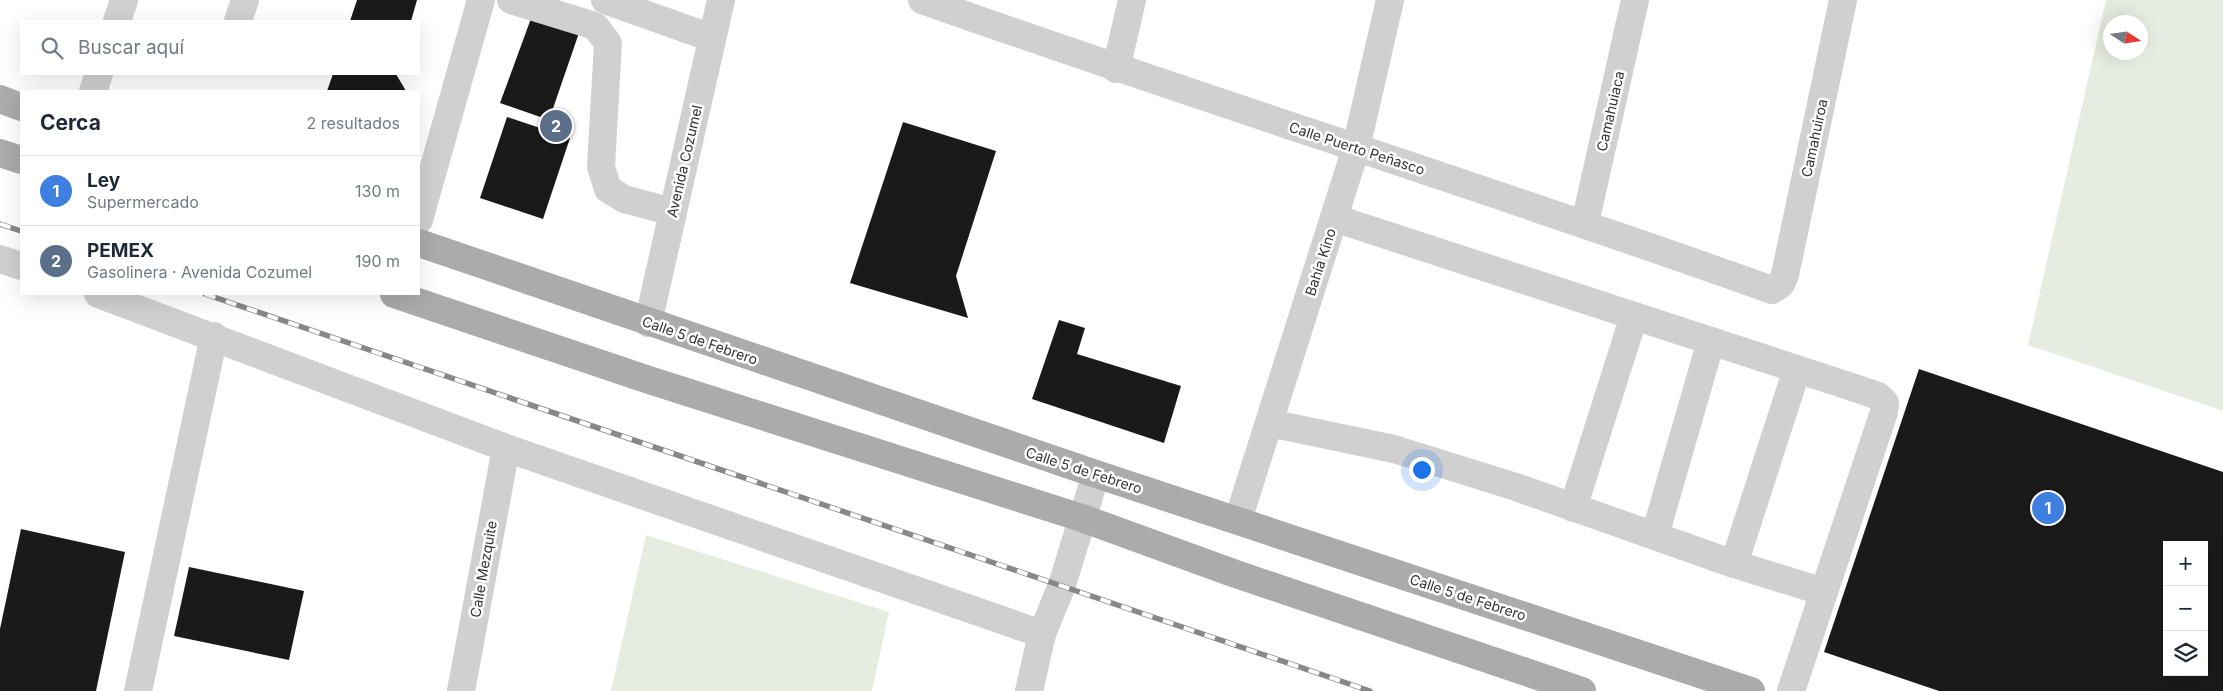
<!DOCTYPE html>
<html lang="es">
<head>
<meta charset="utf-8">
<style>
	body { margin:0; font-family:Inter,sans-serif; background:#f6f6f7; color:#1f2937 }
	.controls { position:absolute; right:15px; bottom:15px; display:grid; overflow:hidden; border-radius:0px; box-shadow:0 5px 20px #0002 }
	.controls button { width:45px; height:45px; display:grid; place-items:center; padding:0; border:0; border-bottom:1px solid #e0e1e3; background:#fff; color:#1f2937; font:25px sans-serif }
	.compass { position:absolute; left:2103px; top:15px; width:45px; height:45px; border-radius:50%; background:#fff; box-shadow:0 5px 20px #0002; rotate:102deg }
	.you { position:absolute; left:1421px; top:469px; width:18px; height:18px; margin:-12px; border:4px solid #fff; border-radius:50%; background:#1a73e8; box-shadow:0 0 0 8px #1a73e833 }
	.badge { display:grid; place-items:center; width:32px; height:32px; border-radius:50%; background:#e63946; color:#fff; font-size:16px; font-weight:700 }
	.pin { position:absolute; translate:-50% -50%; border:2px solid #fff; box-shadow:0 1px 5px #0006 }
	.list { margin:0; padding:0; list-style:none }
	h2 { display:flex; justify-content:space-between; align-items:center; height:65px; margin:0; padding:0 20px; font-size:21px }
	h2 small { font-size:16px; font-weight:400; color:#747a83 }
	.list li { display:grid; grid-template-columns:32px 1fr auto; gap:15px; align-items:center; box-sizing:border-box; height:70px; padding:0 20px; border-top:1px solid #e0e1e3 }
	.list b { display:block; font-size:19px; white-space:nowrap }
	.list p { margin:0; font-size:16px; white-space:nowrap; color:#747a83 }
	.list em { font-size:16px; font-style:normal; color:#747a83 }
	.icon { flex:none; width:28px; height:28px; fill:none; stroke:currentColor; stroke-width:2; stroke-linecap:round; stroke-linejoin:round }
	.map { position:relative; flex:none; width:2223px; height:691px; overflow:hidden }
	.search { position:absolute; background:#fff; box-shadow:0 5px 20px #0002; left:20px; top:20px; width:400px; height:55px; display:flex; align-items:center; gap:12px; box-sizing:border-box; padding:0 18px; border-radius:0px; color:#747a83; font-size:19px }
	.panel { position:absolute; background:#fff; box-shadow:0 5px 20px #0002; left:20px; top:90px; width:400px; height:205px; border-radius:0px }
	.map>svg:first-child { display:block }
	.green { fill:#e6ecdf; fill-rule:evenodd }
	.building { fill:#1a1a1a; fill-rule:evenodd }
	.lines { fill:none; stroke-linecap:round; stroke-linejoin:round }
	.minor { stroke:#d0d0d0; stroke-width:28 }
	.major { stroke:#ababab; stroke-width:28 }
	.rail-casing { stroke:#888; stroke-width:5.5 }
	.rail { stroke:#fff; stroke-width:4; stroke-dasharray:11; stroke-linecap:butt }
	.labels { text-anchor:middle; dominant-baseline:central; stroke-width:5; stroke-linejoin:round; paint-order:stroke }
	.street-label { font-size:14px; fill:#333; stroke:#fff }
</style>
</head>
<body>
<div class="map">
<svg width="2223" height="691" viewBox="0 0 2223 691">
	<rect width="100%" height="100%" fill="#fff"/>
	<!-- green -->
	<g class="green">
		<path d="M 2106,0 L 2223,0 L 2223,411 L 2028,345 ZM 2110,22 L 2140,22 L 2140,52 L 2110,52 Z"/>
		<path d="M 646,535 L 889,612 L 872,691 L 611,691 Z"/>
	</g>
	<!-- building -->
	<g class="building">
		<path d="M 357,0 L 417,0 L 411,21 L 350,21 Z"/>
		<path d="M 533,13 L 580,30 L 549,120 L 500,103 Z"/>
		<path d="M 333,74 L 396,74 L 406,91 L 327,91 Z"/>
		<path d="M 507,117 L 570,138 L 543,219 L 480,198 Z"/>
		<path d="M 903,122 L 996,151 L 956,276 L 968,318 L 850,283 Z"/>
		<path d="M 1059,320 L 1085,328 L 1077,354 L 1181,386 L 1164,443 L 1032,399 Z"/>
		<path d="M 1919,369 L 2223,472 L 2223,691 L 1939,691 L 1824,652 ZM 2167,545 L 2204,545 L 2204,672 L 2167,672 Z"/>
		<path d="M 21,529 L 125,552 L 96,691 L 0,691 L 0,629 Z"/>
		<path d="M 189,567 L 304,591 L 289,660 L 174,636 Z"/>
	</g>
	<g class="lines">
		<!-- minor -->
		<g class="minor">
			<path d="M 511,0 L 595,26 L 608,43 L 601,167 L 608,189 L 624,199 L 673,212"/>
			<path d="M 605,0 L 712,38"/>
			<path d="M 922,0 C 1204,100 1490,189 1772,290 L 1781,284 L 1785,275 L 1843,0"/>
			<path d="M 117,21 L 124,0"/>
			<path d="M 238,21 L 245,0"/>
			<path d="M 1116,69 L 1132,0"/>
			<path d="M 93,91 L 99,74"/>
			<path d="M 1334,218 L 1858,389 L 1878,396 L 1885,403 L 1884,412 L 1791,691"/>
			<path d="M 419,220 L 481,0"/>
			<path d="M 1585,223 L 1635,0"/>
			<path d="M 0,259 L 21,266"/>
			<path d="M 98,294 L 506,448 L 1042,634"/>
			<path d="M 648,323 L 721,0"/>
			<path d="M 1269,423 L 1394,449 L 1516,487 L 1734,564 L 1824,592"/>
			<path d="M 1573,508 L 1634,316"/>
			<path d="M 1238,520 L 1356,148 L 1390,0"/>
			<path d="M 1655,535 L 1711,341"/>
			<path d="M 1734,564 L 1797,369"/>
			<path d="M 138,691 L 214,336"/>
			<path d="M 461,691 L 506,448"/>
			<path d="M 1029,691 L 1042,634 L 1062,585 L 1096,474"/>
		</g>
		<!-- major -->
		<g class="major">
			<path d="M 0,99 L 21,107"/>
			<path d="M 0,153 L 21,160"/>
			<path d="M 419,243 L 1096,474 L 1751,691"/>
			<path d="M 394,294 L 649,380 L 1082,518 L 1233,573 L 1582,691"/>
		</g>
		<!-- rail casing -->
		<g class="rail-casing">
			<g id="rail">
				<path d="M 0,224 L 21,231"/>
				<path d="M 205,294 L 1370,691"/>
			</g>
		</g>
		<!-- rail -->
		<use href="#rail" class="rail"/>
	</g>
	<g class="labels">
		<!-- street labels -->
		<g class="street-label">
			<text transform="translate(1610 111) rotate(-77)">Camahuiaca</text>
			<text transform="translate(1814 138) rotate(-78)">Camahuiroa</text>
			<text transform="translate(1357 148) rotate(18)">Calle Puerto Peñasco</text>
			<text transform="translate(684 161) rotate(-77)">Avenida Cozumel</text>
			<text transform="translate(1320 262) rotate(-72)">Bahía Kino</text>
			<text transform="translate(700 340) rotate(19)">Calle 5 de Febrero</text>
			<text transform="translate(1084 470) rotate(18)">Calle 5 de Febrero</text>
			<text transform="translate(483 569) rotate(-80)">Calle Mezquite</text>
			<text transform="translate(1468 597) rotate(18)">Calle 5 de Febrero</text>
		</g>
	</g>
</svg>
<div class="controls">
<button>+</button>
<button>−</button>
<button><svg class="icon" aria-label="layers" viewBox="0 0 24 24"><path d="M12 4l9 5-9 5-9-5zM3 14l9 5 9-5"/></svg></button>
</div>
<svg class="compass" viewBox="-18 -18 36 36"><path d="M0-13l5 13h-10z" fill="#e53935"/><path d="M0 13l5-13h-10z" fill="#747a83"/></svg>
<div class="you"></div>
<div class="pin badge" style="left:2048px;top:508px;background:#3f7fe0">1</div>
<div class="pin badge" style="left:556px;top:126px;background:#5c6f8a">2</div>
<div class="search"><svg class="icon" aria-label="search" viewBox="0 0 24 24"><circle cx="10" cy="10" r="6"/><path d="M15 15l6 6"/></svg>Buscar aquí</div>
<section class="panel">
<h2>Cerca<small>2 resultados</small></h2>
<ul class="list">
<li><span class="badge" style="background:#3f7fe0">1</span><div><b>Ley</b><p>Supermercado</p></div><em>130 m</em></li>
<li><span class="badge" style="background:#5c6f8a">2</span><div><b>PEMEX</b><p>Gasolinera · Avenida Cozumel</p></div><em>190 m</em></li>
</ul>
</section>
</div>
</body>
</html>
